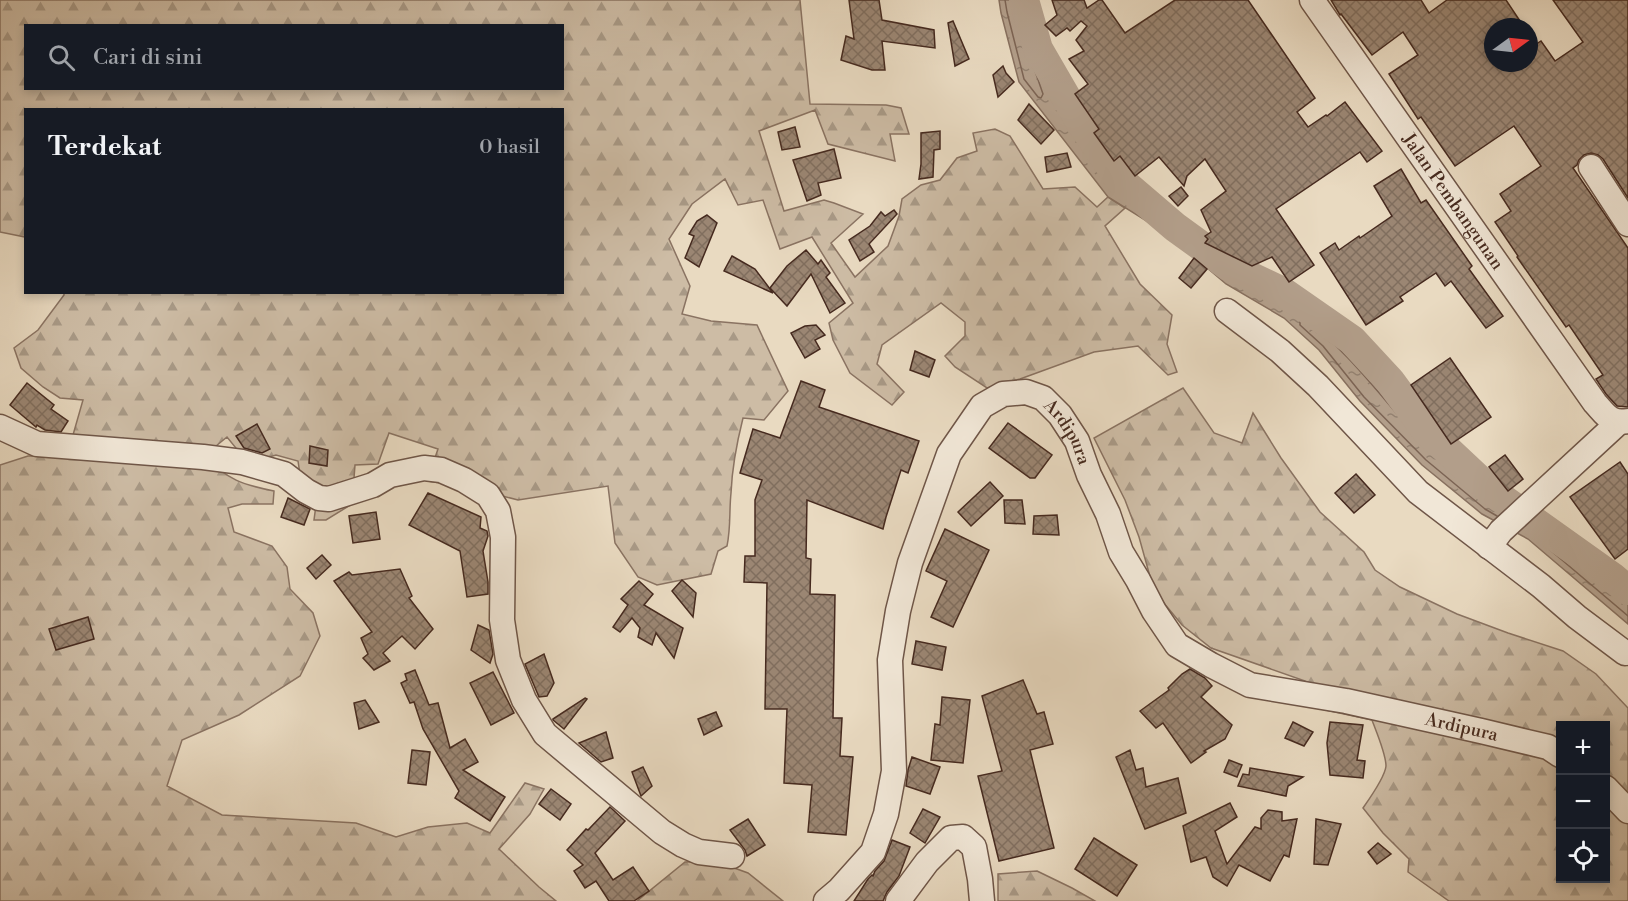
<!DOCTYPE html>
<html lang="id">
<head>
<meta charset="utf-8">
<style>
	body { margin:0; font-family:"Libre Bodoni",serif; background:#20242c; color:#f1f3f6 }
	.controls { position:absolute; right:18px; bottom:18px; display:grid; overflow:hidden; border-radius:0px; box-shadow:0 3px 9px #0003 }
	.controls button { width:54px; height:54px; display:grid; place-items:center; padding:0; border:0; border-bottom:2px solid #363941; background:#171b24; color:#f1f3f6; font:30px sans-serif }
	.compass { position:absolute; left:1484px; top:18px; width:54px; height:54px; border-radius:50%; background:#171b24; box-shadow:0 3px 9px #0003; rotate:75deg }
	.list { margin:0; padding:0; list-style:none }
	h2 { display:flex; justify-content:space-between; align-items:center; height:78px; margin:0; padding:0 24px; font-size:26px }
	h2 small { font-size:20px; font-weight:400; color:#9ea1a6 }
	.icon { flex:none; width:33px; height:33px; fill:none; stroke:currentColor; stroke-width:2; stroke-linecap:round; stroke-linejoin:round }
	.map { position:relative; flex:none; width:1628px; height:901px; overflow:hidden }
	.search { position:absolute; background:#171b24; box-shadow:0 3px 9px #0003; left:24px; top:24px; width:540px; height:66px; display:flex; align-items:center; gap:15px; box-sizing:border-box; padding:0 21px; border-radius:0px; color:#9ea1a6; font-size:22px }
	.panel { position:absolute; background:#171b24; box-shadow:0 3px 9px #0003; left:24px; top:108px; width:540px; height:186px; border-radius:0px }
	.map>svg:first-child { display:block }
	.forest { fill:url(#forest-firs); stroke:#8a7362; stroke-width:1.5; fill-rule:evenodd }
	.water { fill:url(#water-ripples); stroke:#87705f; stroke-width:1.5 }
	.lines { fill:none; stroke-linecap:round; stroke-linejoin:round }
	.shore { stroke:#7c6454; stroke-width:1.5 }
	.river { stroke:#b29e8a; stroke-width:30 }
	.building { fill:url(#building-cross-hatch); stroke:#462a1f; stroke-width:1.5 }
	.minor-casing { stroke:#6f5648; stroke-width:27 }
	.minor { stroke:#f1e7d7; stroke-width:24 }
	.labels { text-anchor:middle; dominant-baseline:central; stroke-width:6; stroke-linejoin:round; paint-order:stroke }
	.street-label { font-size:18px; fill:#462a1f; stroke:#f1e7d7 }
</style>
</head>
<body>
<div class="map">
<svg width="1628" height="901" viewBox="0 0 1628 901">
	<defs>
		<pattern id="forest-firs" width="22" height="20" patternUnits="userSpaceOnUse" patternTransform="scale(1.5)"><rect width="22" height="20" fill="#cdbca5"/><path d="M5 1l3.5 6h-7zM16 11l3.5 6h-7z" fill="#a89986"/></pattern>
		<pattern id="water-ripples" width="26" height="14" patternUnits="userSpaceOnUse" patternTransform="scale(1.5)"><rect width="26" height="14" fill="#b29e8a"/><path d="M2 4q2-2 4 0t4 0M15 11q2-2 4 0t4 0" fill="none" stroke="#938170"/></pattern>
		<pattern id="building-cross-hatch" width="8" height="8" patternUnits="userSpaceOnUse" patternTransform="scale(1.5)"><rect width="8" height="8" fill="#9b8673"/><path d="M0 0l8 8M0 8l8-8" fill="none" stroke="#806e5e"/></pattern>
	</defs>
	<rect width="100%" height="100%" fill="#e9dac1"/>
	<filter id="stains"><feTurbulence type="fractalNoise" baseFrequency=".00333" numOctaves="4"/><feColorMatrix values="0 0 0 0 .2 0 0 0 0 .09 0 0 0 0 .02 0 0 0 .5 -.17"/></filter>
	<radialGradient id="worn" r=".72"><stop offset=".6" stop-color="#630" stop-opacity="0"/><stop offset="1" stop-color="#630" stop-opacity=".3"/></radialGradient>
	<!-- forest -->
	<g class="forest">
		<path d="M 0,0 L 800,0 L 810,104 L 886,105 L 901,108 L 909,134 L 890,134 L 895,161 L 828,144 L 815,110 L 759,131 L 784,211 L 824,200 L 834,203 L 863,214 L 831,243 L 855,277 L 888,246 L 899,216 L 902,199 L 921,185 L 940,180 L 957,158 L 977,151 L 973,133 L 995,129 L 1010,136 L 1043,189 L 1075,187 L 1097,207 L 1108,197 L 1125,208 L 1105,226 L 1140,284 L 1172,315 L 1167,344 L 1177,372 L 1168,375 L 1138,346 L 1094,352 L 1020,379 L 987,388 L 955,367 L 945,356 L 965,336 L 965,322 L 941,303 L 882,345 L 877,364 L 904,392 L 892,405 L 850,373 L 833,340 L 829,323 L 853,303 L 812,237 L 780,249 L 763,200 L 738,205 L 725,179 L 692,204 L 669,239 L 690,286 L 682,314 L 711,321 L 757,325 L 788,391 L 764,420 L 743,418 C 737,442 732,468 731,493 C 729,512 731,527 727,546 L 718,551 L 711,574 L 657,585 L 638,577 L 615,543 L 608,486 L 518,500 L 476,489 L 427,481 L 438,449 L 389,433 L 378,464 L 355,465 L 352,504 L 326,520 L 314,520 L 318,490 L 301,481 L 298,461 L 276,455 L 248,463 L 227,437 L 205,455 C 226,480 244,485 274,491 L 273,504 L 242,504 L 228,508 L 234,532 L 272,546 L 287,567 L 290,589 L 313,613 L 320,636 L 300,676 L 239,715 L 182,740 L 167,786 L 222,815 L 356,823 L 396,837 L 428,827 L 467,823 L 490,833 L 525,783 L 544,789 L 530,814 L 499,849 L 539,887 L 556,901 L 0,901 L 0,465 L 28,456 L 67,456 L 83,400 L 60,398 L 43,387 L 21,368 L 14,348 L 38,330 L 64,295 L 64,293 L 562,292 L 562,110 L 26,110 L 25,237 L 0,232 ZM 26,26 L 562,26 L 562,88 L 26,88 Z"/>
		<path d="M 1183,388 L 1214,433 L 1242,443 L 1253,413 L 1281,458 L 1320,512 L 1364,552 L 1375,570 L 1400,587 L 1457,614 L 1508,633 L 1563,651 L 1596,674 L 1628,708 L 1628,901 L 1449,901 L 1408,872 L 1409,859 L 1383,833 L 1363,808 C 1370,798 1385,777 1386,766 C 1386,754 1376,731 1372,720 L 1302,705 L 1305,681 L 1211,648 L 1182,625 L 1154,591 L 1139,537 L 1125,500 L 1094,438 ZM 1560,726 L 1606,726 L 1606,878 L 1560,878 Z"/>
		<path d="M 715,861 L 748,873 L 783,901 L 637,901 L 685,862 Z"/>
		<path d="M 1037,871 L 1072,888 L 1095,901 L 998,901 L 998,874 Z"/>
	</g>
	<!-- water -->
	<path class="water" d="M 999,0 L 1021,0 L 1023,17 L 1052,100 L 1090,154 L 1127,192 L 1156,217 L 1236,275 L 1291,304 L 1325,327 L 1358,361 L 1427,439 L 1469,479 L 1508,506 L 1558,537 L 1616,581 L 1628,594 L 1628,624 L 1528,539 L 1482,514 L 1422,465 L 1360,401 L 1319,350 L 1284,318 L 1226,284 L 1166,233 L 1108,197 L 1019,82 L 1001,13 Z"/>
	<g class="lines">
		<!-- shore -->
		<g class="shore">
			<path d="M 1005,0 L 1007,12 L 1024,79 L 1038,97 L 1041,98 L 1043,94 L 1017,19 L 1015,0"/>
			<path d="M 1497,516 L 1485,509 L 1426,460 L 1364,397 L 1323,346 L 1300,325 L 1300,320 L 1304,320 C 1349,350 1385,403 1422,442 C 1447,468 1474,490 1504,510"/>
			<path d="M 1628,597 C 1620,596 1616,589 1609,583 C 1587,566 1563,548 1539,533 L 1535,534 L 1536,538 L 1628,616"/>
		</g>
		<!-- river -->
		<path class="river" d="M 1024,0 L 1038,49 L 1078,118 L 1120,180 L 1175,227 L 1230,267 L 1283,292 L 1352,340 L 1390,381 L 1426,430 L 1490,490 L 1612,577 L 1628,590"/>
	</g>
	<!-- building -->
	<g class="building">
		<path d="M 849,0 L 879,0 L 882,20 L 934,30 L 935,48 L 882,41 L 885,70 L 872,70 L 841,60 L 846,36 L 854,39 Z"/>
		<path d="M 1052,0 L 1084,0 L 1087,8 L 1099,0 L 1102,0 L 1125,33 L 1175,0 L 1248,0 L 1315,98 L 1297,112 L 1308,127 L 1326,115 L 1327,116 L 1345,102 L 1382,151 L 1367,162 L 1360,152 L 1276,209 L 1314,265 L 1289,282 L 1272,257 L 1252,266 L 1205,243 L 1208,239 L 1205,236 L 1211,232 L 1201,210 L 1226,191 L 1205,159 L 1187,176 L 1184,186 L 1159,157 L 1135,176 L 1120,156 L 1114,161 L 1094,133 L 1099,129 L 1075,94 L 1088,84 L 1069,59 L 1084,51 L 1076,40 L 1087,26 L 1081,21 L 1070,31 L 1067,28 L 1056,36 L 1045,25 L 1057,15 Z"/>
		<path d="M 1331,0 L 1421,0 L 1429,13 L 1447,0 L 1506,0 L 1524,27 L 1493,27 L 1493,63 L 1529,63 L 1529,49 L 1541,41 L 1555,61 L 1583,42 L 1553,0 L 1628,0 L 1628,198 L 1603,159 L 1598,155 L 1591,153 L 1584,155 L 1579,160 L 1577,165 L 1573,168 L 1628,248 L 1628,407 L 1617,406 L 1606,394 L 1596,379 L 1603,375 L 1569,325 L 1566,327 L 1517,257 L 1518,256 L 1495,222 L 1511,211 L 1500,194 L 1541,166 L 1514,126 L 1455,166 L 1421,117 L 1418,119 L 1389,74 L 1418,55 L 1403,32 L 1372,55 L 1341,14 L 1340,15 Z"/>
		<path d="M 953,21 L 969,59 L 955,66 L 948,23 Z"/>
		<path d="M 1003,66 L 1006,73 L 1014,82 L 998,97 L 993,75 Z"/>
		<path d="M 1029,104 L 1054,130 L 1041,144 L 1018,120 Z"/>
		<path d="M 795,127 L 800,147 L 782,150 L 778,132 Z"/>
		<path d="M 940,131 L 940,149 L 934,150 L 933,177 L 919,179 L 921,164 L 921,133 Z"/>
		<path d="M 834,149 L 841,178 L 818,183 L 821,195 L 807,201 L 793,160 Z"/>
		<path d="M 1067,153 L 1071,167 L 1047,172 L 1045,157 Z"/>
		<path d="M 1401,169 L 1421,203 L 1426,200 L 1472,266 L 1469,269 L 1503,316 L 1486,328 L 1451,281 L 1445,286 L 1436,273 L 1400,297 L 1403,301 L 1366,325 L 1320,253 L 1335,243 L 1339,250 L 1359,236 L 1360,238 L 1392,216 L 1374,186 Z"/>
		<path d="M 1181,187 L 1188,196 L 1178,206 L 1169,196 Z"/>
		<path d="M 894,210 L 897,214 L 869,244 L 874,252 L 860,261 L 849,240 L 870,226 L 881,212 L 885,216 Z"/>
		<path d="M 707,215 L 717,223 L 699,267 L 685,258 L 694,236 L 689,234 L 697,221 Z"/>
		<path d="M 806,250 L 818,264 L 821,260 L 830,273 L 826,277 L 845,303 L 830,313 L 811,274 L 787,306 L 770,288 L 787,266 Z"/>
		<path d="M 732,256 L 755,269 L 773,293 L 724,271 Z"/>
		<path d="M 1194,258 L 1207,269 L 1191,288 L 1179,278 Z"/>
		<path d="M 816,325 L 825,335 L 815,340 L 820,349 L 805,358 L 791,333 L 805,326 Z"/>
		<path d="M 915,351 L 935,360 L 929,377 L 910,370 Z"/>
		<path d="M 1450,358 L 1491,417 L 1451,444 L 1411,385 Z"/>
		<path d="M 801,381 L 825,390 L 819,407 L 919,441 L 908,473 L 901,470 L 886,517 L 883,529 L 807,500 L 806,558 L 811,559 L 810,594 L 835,595 L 833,718 L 842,718 L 840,756 L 853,757 L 846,835 L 808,832 L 812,785 L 784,783 L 787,709 L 765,709 L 767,583 L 744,582 L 745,556 L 755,556 L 755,500 L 762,480 L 740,473 L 753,429 L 780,438 Z"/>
		<path d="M 27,383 L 54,405 L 51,409 L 68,421 L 61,432 L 45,430 L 37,425 L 36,427 L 10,405 Z"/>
		<path d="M 1008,423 L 1052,455 L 1035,478 L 1030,478 L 989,448 Z"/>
		<path d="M 257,424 L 270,449 L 262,453 L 244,448 L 236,436 Z"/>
		<path d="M 310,446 L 328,450 L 327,466 L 309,463 Z"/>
		<path d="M 1505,455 L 1523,479 L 1508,491 L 1489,467 Z"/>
		<path d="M 1620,462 L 1628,474 L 1628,549 L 1615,559 L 1570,497 Z"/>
		<path d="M 1356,474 L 1375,495 L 1354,513 L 1335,493 Z"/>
		<path d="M 990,482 L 1003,496 L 971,526 L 958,512 Z"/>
		<path d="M 428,493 L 481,517 L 480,528 L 487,531 L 488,536 L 483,551 L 488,582 L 488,594 L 467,597 L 460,551 L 409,525 Z"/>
		<path d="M 288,498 L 310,509 L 304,525 L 281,517 Z"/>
		<path d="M 1004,500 L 1022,500 L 1025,524 L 1005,523 Z"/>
		<path d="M 376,512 L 380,539 L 353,543 L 349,516 Z"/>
		<path d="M 1057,515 L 1059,535 L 1033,534 L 1034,516 Z"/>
		<path d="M 945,529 L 989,550 L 953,627 L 931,617 L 947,581 L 926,571 Z"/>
		<path d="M 322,555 L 331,565 L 316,579 L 307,568 Z"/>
		<path d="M 400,569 L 412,596 L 409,598 L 433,629 L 415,649 L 402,636 L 383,653 L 390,661 L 374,670 L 363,658 L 368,654 L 361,638 L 372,632 L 334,581 L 349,572 L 352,575 Z"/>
		<path d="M 682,580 L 696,593 L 693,617 L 672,591 Z"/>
		<path d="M 639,581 L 653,594 L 644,605 L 683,628 L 674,658 L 656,633 L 652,645 L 638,637 L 640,628 L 632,618 L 620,632 L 613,627 L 628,605 L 621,599 Z"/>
		<path d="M 88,617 L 94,639 L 56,650 L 49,629 Z"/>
		<path d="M 478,625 L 489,630 L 493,654 L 490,663 L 471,650 Z"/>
		<path d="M 916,641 L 946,647 L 942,670 L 912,664 Z"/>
		<path d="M 544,654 L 554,683 L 547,696 L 539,697 L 525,664 Z"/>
		<path d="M 1190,669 L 1205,678 L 1212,686 L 1201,697 L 1232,725 L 1225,739 L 1204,751 L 1206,752 L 1191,763 L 1163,723 L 1156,728 L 1140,711 L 1169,690 L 1168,688 L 1182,674 Z"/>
		<path d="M 415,670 L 429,705 L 438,703 L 450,748 L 465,739 L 478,762 L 463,770 L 505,797 L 490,821 L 455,798 L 459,791 L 423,729 L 414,702 L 410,703 L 401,683 L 407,680 L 405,674 Z"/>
		<path d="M 493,672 L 514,713 L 491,725 L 470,683 Z"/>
		<path d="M 1023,680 L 1037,714 L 1044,712 L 1053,744 L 1030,750 L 1054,848 L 999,861 L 978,776 L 1002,771 L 982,696 Z"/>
		<path d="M 942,697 L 970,700 L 963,763 L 931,760 L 935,724 L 940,725 Z"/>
		<path d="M 585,698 L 587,699 L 564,729 L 553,720 L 553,719 Z"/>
		<path d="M 365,700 L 379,722 L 359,729 L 354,703 Z"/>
		<path d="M 716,712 L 722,726 L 704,735 L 698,719 Z"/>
		<path d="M 1293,722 L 1313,732 L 1304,746 L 1285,738 Z"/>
		<path d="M 1330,722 L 1363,725 L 1357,760 L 1365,761 L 1363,778 L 1330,775 L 1327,743 Z"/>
		<path d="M 606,732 L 613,758 L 601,762 L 579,743 Z"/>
		<path d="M 412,750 L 430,752 L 426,785 L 408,783 Z"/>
		<path d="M 1130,750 L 1136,770 L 1143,768 L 1146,787 L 1178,778 L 1186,813 L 1145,829 L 1116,757 Z"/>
		<path d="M 912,757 L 940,767 L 930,794 L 906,786 L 908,770 Z"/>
		<path d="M 1229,760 L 1242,765 L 1237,777 L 1224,772 Z"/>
		<path d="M 643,767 L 652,786 L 641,796 L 632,772 Z"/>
		<path d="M 1250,768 L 1303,777 L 1288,786 L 1286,796 L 1238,786 L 1243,774 L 1249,775 Z"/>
		<path d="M 551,789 L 571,804 L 560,820 L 539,804 Z"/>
		<path d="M 1230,803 L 1237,817 L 1215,831 L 1227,864 L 1255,827 L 1261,829 L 1261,818 L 1268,810 L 1282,812 L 1282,821 L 1297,819 L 1289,857 L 1284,855 L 1270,881 L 1239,865 L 1227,886 L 1213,877 L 1206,857 L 1191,862 L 1183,826 Z"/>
		<path d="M 610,807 L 625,821 L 595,853 L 613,880 L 633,867 L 649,891 L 634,901 L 609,901 L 596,881 L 585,888 L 574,871 L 583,865 L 567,850 L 586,829 L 588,830 Z"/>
		<path d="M 923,809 L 940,817 L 925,843 L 910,833 Z"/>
		<path d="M 748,819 L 765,845 L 747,856 L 745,850 L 730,830 Z"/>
		<path d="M 1316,819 L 1341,824 L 1328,865 L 1314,864 Z"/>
		<path d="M 1094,838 L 1137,865 L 1117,896 L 1075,869 Z"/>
		<path d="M 892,840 L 910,847 L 899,876 L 887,892 L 883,901 L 854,901 L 868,879 L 872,875 L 873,876 L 875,871 L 884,861 Z"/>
		<path d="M 1378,843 L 1391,854 L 1377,864 L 1368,852 Z"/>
	</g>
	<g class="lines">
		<!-- minor casing -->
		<g class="minor-casing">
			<g id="minor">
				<path id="s1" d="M 1312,0 L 1595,403 C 1606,415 1610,424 1628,421"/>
				<path d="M 1591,167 L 1628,224"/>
				<path d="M 1227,311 L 1280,351 L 1318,386 L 1418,492 L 1541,586 L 1577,617 L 1625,653"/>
				<path d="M 0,427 L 37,444 L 203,457 L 242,462 L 284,474 L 306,491 L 319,498 L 329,499 L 373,485 L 390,475 L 424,468 L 441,470 L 464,480 L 488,495 L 498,511 L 503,537 L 502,620 L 508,660 L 524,700 L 545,734 L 662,832 L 683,845 L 699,852 L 732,856"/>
				<path d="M 1489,547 L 1501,531 L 1618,423"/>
				<path d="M 1606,788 L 1628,811"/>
				<path id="s2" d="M 826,901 L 839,890 L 873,852 L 886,814 L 894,771 L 890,660 L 898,611 L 910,563 L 949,454 L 982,406 L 1003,394 L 1026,392 L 1043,398 L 1060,415 L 1077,441 L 1089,475 L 1108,514 L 1121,552 L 1138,580 L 1154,611 L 1177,645 L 1211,665 L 1250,685 L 1346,701 L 1481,731 L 1548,747 L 1560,755"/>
				<path d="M 898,901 L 927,862 L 951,838 L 963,837 L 974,847 L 980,879 L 982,901"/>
			</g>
		</g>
		<!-- minor -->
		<use href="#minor" class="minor"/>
	</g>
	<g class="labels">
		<!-- street labels -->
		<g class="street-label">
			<text stroke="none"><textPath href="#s1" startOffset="246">Jalan Pembangunan</textPath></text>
			<text stroke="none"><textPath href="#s2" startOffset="644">Ardipura</textPath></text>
			<text stroke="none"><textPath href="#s2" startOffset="1184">Ardipura</textPath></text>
		</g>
	</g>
	<rect width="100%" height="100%" filter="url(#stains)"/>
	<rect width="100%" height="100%" fill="url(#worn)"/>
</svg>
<div class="controls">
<button>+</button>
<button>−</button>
<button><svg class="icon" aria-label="locate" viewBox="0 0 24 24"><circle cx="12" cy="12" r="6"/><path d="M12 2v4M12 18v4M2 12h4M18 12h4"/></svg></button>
</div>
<svg class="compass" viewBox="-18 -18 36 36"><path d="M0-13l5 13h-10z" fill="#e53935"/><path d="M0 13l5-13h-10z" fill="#9ea1a6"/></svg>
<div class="search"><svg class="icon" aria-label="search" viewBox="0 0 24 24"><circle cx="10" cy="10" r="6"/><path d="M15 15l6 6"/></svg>Cari di sini</div>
<section class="panel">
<h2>Terdekat<small>0 hasil</small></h2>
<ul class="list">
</ul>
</section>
</div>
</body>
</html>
